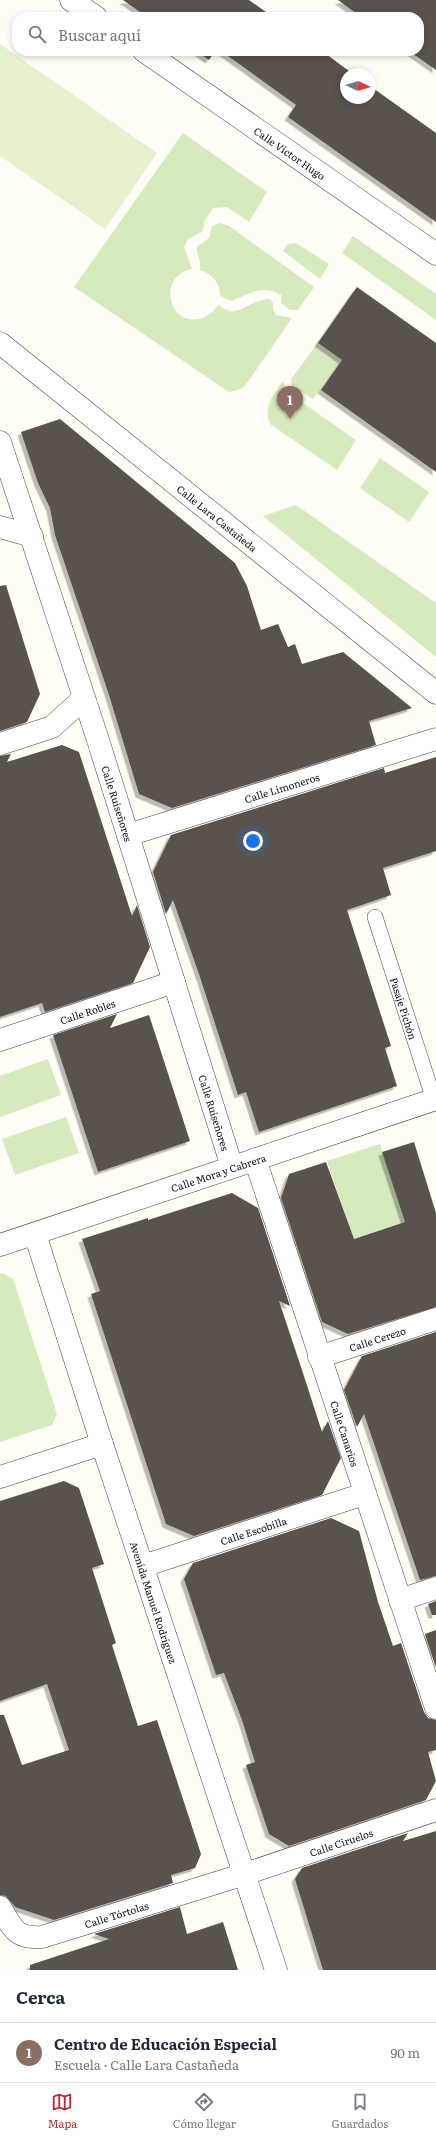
<!DOCTYPE html>
<html lang="es">
<head>
<meta charset="utf-8">
<style>
	body { margin:0; font-family:Literata,serif; background:#f6f6f7; color:#1f2937 }
	.compass { position:absolute; left:340px; top:68px; width:36px; height:36px; border-radius:50%; background:#fff; box-shadow:0 2px 6px #0003; rotate:94deg }
	.you { position:absolute; left:253px; top:841px; width:14px; height:14px; margin:-10px; border:3px solid #fff; border-radius:50%; background:#1a73e8; box-shadow:0 0 0 6px #1a73e833 }
	.badge { display:grid; place-items:center; width:26px; height:26px; border-radius:50%; background:#c4262e; color:#fff; font-size:13px; font-weight:700 }
	.pin { position:absolute; translate:-50% -33px; filter:drop-shadow(0 1px 2px #0008) }
	.pin::after { content:''; position:absolute; top:21px; width:14px; height:12px; background:inherit; clip-path:polygon(0 0,100% 0,50% 100%) }
	.list { margin:0; padding:0; list-style:none }
	h2 { display:flex; justify-content:space-between; align-items:center; height:52px; margin:0; padding:0 16px; font-size:17px }
	h2 small { font-size:13px; font-weight:400; color:#747a83 }
	.list li { display:grid; grid-template-columns:26px 1fr auto; gap:12px; align-items:center; box-sizing:border-box; height:60px; padding:0 16px; border-top:1px solid #e0e1e3 }
	.list b { display:block; font-size:15px; white-space:nowrap }
	.list p { margin:0; font-size:13px; white-space:nowrap; color:#747a83 }
	.list em { font-size:13px; font-style:normal; color:#747a83 }
	.icon { flex:none; width:22px; height:22px; fill:none; stroke:currentColor; stroke-width:2; stroke-linecap:round; stroke-linejoin:round }
	.map { position:relative; flex:none; width:436px; height:1970px; overflow:hidden }
	.search { position:absolute; background:#fff; box-shadow:0 2px 6px #0003; left:12px; right:12px; top:12px; height:44px; display:flex; align-items:center; gap:10px; box-sizing:border-box; padding:0 14px; border-radius:16px; color:#747a83; font-size:15px }
	.sheet { height:112px; background:#fff }
	nav { display:flex; justify-content:space-around; align-items:center; box-sizing:border-box; height:56px; border-top:1px solid #e0e1e3; background:#fff; font-size:11px; color:#747a83 }
	nav a { display:grid; justify-items:center; gap:2px }
	nav .on { color:#c4262e }
	.map>svg:first-child { display:block }
	.green { fill:#d5ebbd }
	.pitch { fill:#e6f2cf }
	.building { fill:#5a524d; filter:url(#shadow) }
	.lines { fill:none; stroke-linecap:round; stroke-linejoin:round }
	.service-casing { stroke:#444; stroke-width:16 }
	.minor-casing { stroke:#444; stroke-width:23 }
	.tertiary-casing { stroke:#444; stroke-width:23 }
	.service { stroke:#fff; stroke-width:15 }
	.minor { stroke:#fff; stroke-width:22 }
	.tertiary { stroke:#fff; stroke-width:22 }
	.labels { text-anchor:middle; dominant-baseline:central; stroke-width:4; stroke-linejoin:round; paint-order:stroke }
	.street-label { font-size:10px; fill:#111; stroke:#fff }
</style>
</head>
<body>
<div class="map">
<svg width="436" height="1970" viewBox="0 0 436 1970">
	<defs>
		<filter id="shadow"><feDropShadow dx="-3.5" dy="3.5" stdDeviation="0" flood-color="#0004"/></filter>
	</defs>
	<rect width="100%" height="100%" fill="#fffdf5"/>
	<!-- green -->
	<g class="green">
		<path d="M 183,133 L 267,192 L 249,222 L 227,207 L 213,208 L 205,220 L 203,231 L 188,239 L 184,247 L 192,269 C 155,277 170,329 202,318 C 209,316 214,312 218,305 C 221,307 226,310 229,311 C 241,314 255,298 270,299 L 273,303 L 273,309 L 276,315 L 292,318 L 245,386 L 238,390 L 229,392 L 74,287 Z"/>
		<path d="M 220,223 L 229,226 L 314,287 L 298,310 L 290,310 L 281,303 L 281,295 C 263,284 249,294 231,301 L 220,296 C 221,283 212,274 200,270 C 202,261 196,255 197,247 L 209,238 L 212,226 Z"/>
		<path d="M 353,236 L 436,294 L 436,320 L 342,253 Z"/>
		<path d="M 296,243 L 329,264 L 320,279 L 283,251 L 288,244 Z"/>
		<path d="M 318,343 L 342,360 L 313,399 L 292,386 L 291,379 Z"/>
		<path d="M 283,381 L 287,392 L 356,440 L 337,470 L 270,424 C 263,407 273,395 283,381 Z"/>
		<path d="M 380,458 L 429,492 L 409,522 L 360,488 Z"/>
		<path d="M 296,505 L 436,603 L 436,657 L 263,516 Z"/>
		<path d="M 48,1059 L 61,1095 L 0,1117 L 0,1076 Z"/>
		<path d="M 66,1117 L 79,1153 L 15,1175 L 2,1139 Z"/>
		<path d="M 380,1144 L 405,1222 L 353,1239 L 327,1161 Z"/>
		<path d="M 2,1273 L 13,1279 L 57,1414 L 52,1425 L 0,1442 L 0,1274 Z"/>
	</g>
	<!-- pitch -->
	<path class="pitch" d="M 0,44 L 157,153 L 105,229 L 0,156 Z"/>
	<!-- building -->
	<g class="building">
		<path d="M 123,0 L 249,0 L 273,17 L 147,17 Z"/>
		<path d="M 338,0 L 436,0 L 436,70 L 409,51 L 419,51 L 419,17 L 361,17 Z"/>
		<path d="M 196,51 L 215,51 L 209,60 Z"/>
		<path d="M 221,51 L 322,51 L 353,74 L 346,74 L 346,98 L 370,98 L 370,86 L 436,133 L 436,222 L 288,117 L 296,105 Z"/>
		<path d="M 357,287 L 436,343 L 436,472 L 321,390 L 342,360 L 318,343 Z"/>
		<path d="M 60,419 L 235,563 L 247,586 L 261,630 L 278,624 L 288,647 L 295,644 L 302,664 L 343,652 L 412,708 L 369,721 L 376,745 L 172,808 L 139,794 L 109,695 L 55,535 L 50,508 L 38,483 L 21,432 Z"/>
		<path d="M 6,585 L 40,694 L 27,722 L 0,731 L 0,586 Z"/>
		<path d="M 62,745 L 79,752 L 132,916 L 137,905 L 150,947 L 133,983 L 45,1012 L 42,1003 L 0,1017 L 0,756 L 11,754 L 7,762 Z"/>
		<path d="M 436,757 L 436,851 L 383,868 L 391,895 L 347,910 L 391,1046 L 385,1048 L 397,1086 L 259,1132 L 246,1092 L 238,1095 L 200,977 L 173,900 L 166,914 L 153,872 L 171,835 L 384,768 L 385,773 Z"/>
		<path d="M 117,1014 L 110,1028 L 149,1015 L 190,1141 L 98,1172 L 53,1035 Z"/>
		<path d="M 414,1142 L 436,1213 L 436,1307 L 348,1334 L 322,1322 L 281,1198 L 289,1174 L 326,1162 L 354,1239 L 405,1222 L 382,1152 Z"/>
		<path d="M 232,1193 L 258,1208 L 290,1306 L 279,1301 L 302,1370 L 322,1432 L 328,1421 L 341,1458 L 322,1495 L 194,1536 L 166,1524 L 91,1294 L 100,1291 L 82,1239 L 148,1218 L 148,1220 Z"/>
		<path d="M 436,1332 L 436,1576 L 420,1580 L 364,1414 L 357,1427 L 344,1390 L 362,1356 Z"/>
		<path d="M 64,1481 L 79,1488 L 104,1564 L 92,1568 L 116,1643 L 112,1645 L 138,1726 L 157,1720 L 201,1854 L 195,1868 L 171,1875 L 173,1883 L 54,1920 L 15,1907 L 6,1896 L 0,1895 L 0,1715 L 4,1715 L 22,1765 L 69,1750 L 47,1684 L 0,1701 L 0,1501 Z"/>
		<path d="M 331,1518 L 359,1531 L 378,1602 L 393,1646 L 401,1643 L 424,1712 L 428,1718 L 436,1720 L 436,1750 L 428,1752 L 436,1781 L 426,1800 L 289,1846 L 269,1834 L 246,1765 L 255,1762 L 242,1720 L 224,1673 L 216,1675 L 184,1579 L 193,1563 Z"/>
		<path d="M 436,1601 L 436,1615 L 432,1615 L 428,1604 Z"/>
		<path d="M 436,1630 L 436,1668 L 425,1634 Z"/>
		<path d="M 436,1831 L 436,1970 L 323,1970 L 295,1879 L 302,1868 L 408,1833 L 403,1841 Z"/>
		<path d="M 180,1907 L 187,1934 L 223,1922 L 238,1970 L 30,1970 L 30,1965 L 109,1939 L 94,1934 Z"/>
	</g>
	<g class="lines">
		<!-- service casing -->
		<g class="service-casing">
			<g id="service">
				<path id="s1" d="M 375,917 L 434,1100"/>
			</g>
		</g>
		<!-- minor casing -->
		<g class="minor-casing">
			<g id="minor">
				<path d="M 71,0 L 96,17"/>
				<path id="s2" d="M 144,51 L 436,254"/>
				<path id="s3" d="M 0,442 L 98,740 L 232,1167"/>
				<path d="M 0,527 L 32,536"/>
				<path d="M 0,744 L 52,727 L 84,698"/>
				<path id="s4" d="M 128,835 L 436,739"/>
				<path id="s5" d="M 0,1040 L 174,982"/>
				<path id="s6" d="M 255,1159 L 436,1708"/>
				<path id="s7" d="M 35,1234 L 102,1444 L 276,1970"/>
				<path id="s8" d="M 0,1245 L 436,1099"/>
				<path id="s9" d="M 319,1357 L 436,1319"/>
				<path d="M 0,1477 L 102,1444"/>
				<path id="s10" d="M 143,1566 L 364,1494"/>
				<path d="M 400,1600 L 436,1588"/>
				<path id="s11" d="M 0,1907 C 13,1928 15,1939 42,1937 L 245,1874 L 436,1810"/>
			</g>
		</g>
		<!-- tertiary casing -->
		<g class="tertiary-casing">
			<g id="tertiary">
				<path id="s12" d="M 0,343 L 436,693"/>
			</g>
		</g>
		<!-- service -->
		<use href="#service" class="service"/>
		<!-- minor -->
		<use href="#minor" class="minor"/>
		<!-- tertiary -->
		<use href="#tertiary" class="tertiary"/>
	</g>
	<g class="labels">
		<!-- street labels -->
		<g class="street-label">
			<text stroke="none"><textPath href="#s2" startOffset="178">Calle Víctor Hugo</textPath></text>
			<text stroke="none"><textPath href="#s12" startOffset="279">Calle Lara Castañeda</textPath></text>
			<text stroke="none"><textPath href="#s4" startOffset="161">Calle Limoneros</textPath></text>
			<text stroke="none"><textPath href="#s3" startOffset="380">Calle Ruiseñores</textPath></text>
			<text stroke="none"><textPath href="#s1" startOffset="96">Pasaje Pichón</textPath></text>
			<text stroke="none"><textPath href="#s5" startOffset="92">Calle Robles</textPath></text>
			<text stroke="none"><textPath href="#s3" startOffset="704">Calle Ruiseñores</textPath></text>
			<text stroke="none"><textPath href="#s8" startOffset="230">Calle Mora y Cabrera</textPath></text>
			<text stroke="none"><textPath href="#s9" startOffset="61">Calle Cerezo</textPath></text>
			<text stroke="none"><textPath href="#s6" startOffset="289">Calle Canarios</textPath></text>
			<text stroke="none"><textPath href="#s10" startOffset="116">Calle Escobilla</textPath></text>
			<text stroke="none"><textPath href="#s7" startOffset="387">Avenida Manuel Rodríguez</textPath></text>
			<text stroke="none"><textPath href="#s11" startOffset="370">Calle Ciruelos</textPath></text>
			<text stroke="none"><textPath href="#s11" startOffset="134">Calle Tórtolas</textPath></text>
		</g>
	</g>
</svg>
<svg class="compass" viewBox="-18 -18 36 36"><path d="M0-13l5 13h-10z" fill="#e53935"/><path d="M0 13l5-13h-10z" fill="#747a83"/></svg>
<div class="you"></div>
<div class="pin badge" style="left:290px;top:419px;background:#8d6e63">1</div>
<div class="search"><svg class="icon" aria-label="search" viewBox="0 0 24 24"><circle cx="10" cy="10" r="6"/><path d="M15 15l6 6"/></svg>Buscar aquí</div>
</div>
<section class="sheet">
<h2>Cerca<small></small></h2>
<ul class="list">
<li><span class="badge" style="background:#8d6e63">1</span><div><b>Centro de Educación Especial</b><p>Escuela · Calle Lara Castañeda</p></div><em>90 m</em></li>
</ul>
</section>
<nav>
<a class="on"><svg class="icon" aria-label="map" viewBox="0 0 24 24"><path d="M3 6l6-2 6 2 6-2v14l-6 2-6-2-6 2zM9 4v14M15 6v14"/></svg>Mapa</a>
<a><svg class="icon" aria-label="directions" viewBox="0 0 24 24"><path d="M12 3l9 9-9 9-9-9zM9 14v-3h6M13 9l2 2-2 2"/></svg>Cómo llegar</a>
<a><svg class="icon" aria-label="saved" viewBox="0 0 24 24"><path d="M7 4h10v16l-5-4-5 4z"/></svg>Guardados</a>
</nav>
</body>
</html>
